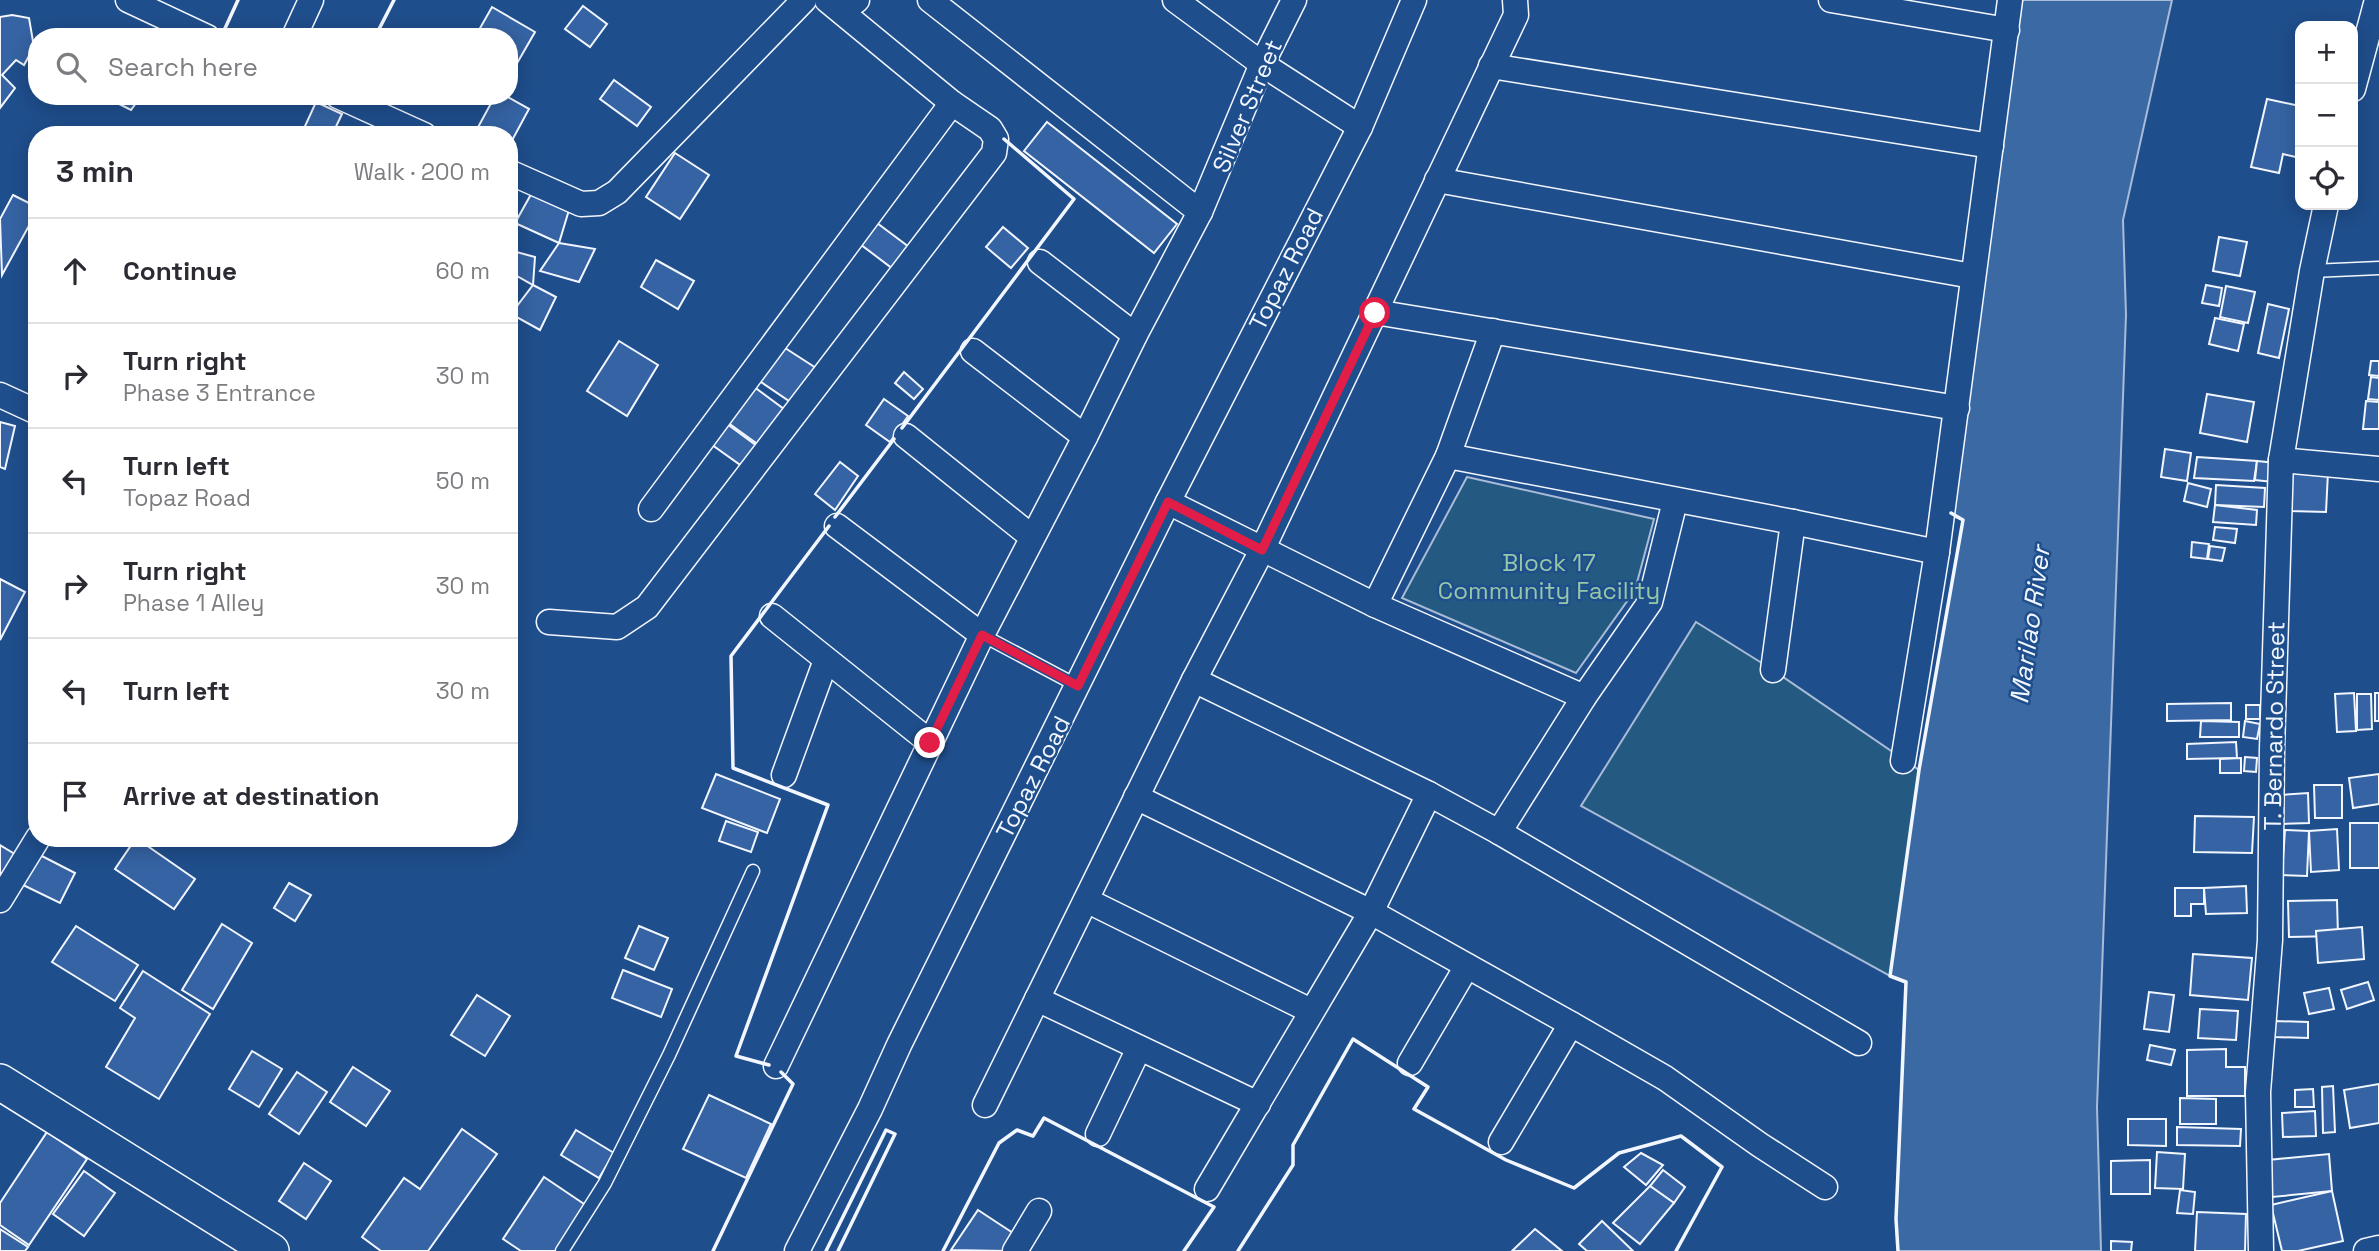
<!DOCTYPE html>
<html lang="en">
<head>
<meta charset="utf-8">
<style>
	body { margin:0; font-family:"Space Grotesk",sans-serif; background:#f7f7f7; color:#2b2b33 }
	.controls { position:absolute; right:21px; top:21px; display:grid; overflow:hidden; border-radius:14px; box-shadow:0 4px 18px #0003 }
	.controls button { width:63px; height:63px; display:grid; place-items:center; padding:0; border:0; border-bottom:2px solid #e1e1e2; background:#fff; color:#2b2b33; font:35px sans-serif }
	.stop { position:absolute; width:21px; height:21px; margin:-16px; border:5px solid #e11d48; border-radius:50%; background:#fff }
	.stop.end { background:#e11d48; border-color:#fff; box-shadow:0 2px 7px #0008 }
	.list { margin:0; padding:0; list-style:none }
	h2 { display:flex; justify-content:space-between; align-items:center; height:91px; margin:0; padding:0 28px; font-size:30px }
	h2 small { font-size:23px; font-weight:400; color:#7c7c81 }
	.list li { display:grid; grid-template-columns:46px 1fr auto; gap:21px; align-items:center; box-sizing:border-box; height:105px; padding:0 28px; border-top:2px solid #e1e1e2 }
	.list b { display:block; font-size:26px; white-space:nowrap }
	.list p { margin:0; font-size:23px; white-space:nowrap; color:#7c7c81 }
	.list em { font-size:23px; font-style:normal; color:#7c7c81 }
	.icon { flex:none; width:38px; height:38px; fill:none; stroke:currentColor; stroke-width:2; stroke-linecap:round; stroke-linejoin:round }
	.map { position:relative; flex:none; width:2379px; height:1251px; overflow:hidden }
	.search { position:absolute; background:#fff; box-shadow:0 4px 18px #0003; left:28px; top:28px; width:490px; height:77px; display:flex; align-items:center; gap:18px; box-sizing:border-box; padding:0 24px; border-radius:28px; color:#7c7c81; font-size:26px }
	.panel { position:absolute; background:#fff; box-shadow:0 4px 18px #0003; left:28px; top:126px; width:490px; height:721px; border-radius:28px }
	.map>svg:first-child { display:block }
	.green { fill:#245a82; stroke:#a8bbd7; stroke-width:2 }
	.water { fill:#3b69a3; stroke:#a8bbd7; stroke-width:2 }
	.building { fill:#3563a3; stroke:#f2f6ff; stroke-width:2 }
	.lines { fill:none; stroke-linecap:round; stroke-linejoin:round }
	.service-casing { stroke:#f2f6ff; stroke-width:15 }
	.minor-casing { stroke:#f2f6ff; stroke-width:27 }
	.secondary-casing { stroke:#f2f6ff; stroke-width:38 }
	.service { stroke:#1f4e8c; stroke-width:12 }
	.minor { stroke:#1f4e8c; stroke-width:24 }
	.secondary { stroke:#1f4e8c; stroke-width:35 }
	.wall { stroke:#f2f6ff; stroke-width:3.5 }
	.route { stroke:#e11d48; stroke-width:9 }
	.labels { text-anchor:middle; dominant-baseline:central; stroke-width:5; stroke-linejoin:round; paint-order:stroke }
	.street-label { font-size:24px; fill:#f2f6ff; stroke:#1f4e8c }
	.park-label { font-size:24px; fill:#97c8a6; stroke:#1f4e8c }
	.water-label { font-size:26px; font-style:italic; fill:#f2f6ff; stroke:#1f4e8c }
</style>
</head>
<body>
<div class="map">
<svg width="2379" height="1251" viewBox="0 0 2379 1251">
	<rect width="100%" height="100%" fill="#1f4e8c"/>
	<!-- green -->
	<g class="green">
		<path d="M 1467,477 L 1654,519 L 1635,590 L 1576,673 L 1402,598 Z"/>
		<path d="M 1696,622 L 1773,670 L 1919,770 L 1890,976 L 1581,806 Z"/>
	</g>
	<!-- water -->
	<path class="water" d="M 2022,0 L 2172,0 L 2123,220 L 2126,315 L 2097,1107 L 2101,1251 L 1898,1251 L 1896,1219 L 1906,983 L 1890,976 L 1919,770 L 1963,520 L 1950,515 Z"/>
	<!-- building -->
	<g class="building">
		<path d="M 583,6 L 607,24 L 590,47 L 565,29 Z"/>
		<path d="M 492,7 L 535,32 L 516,65 L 509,60 L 509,37 L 475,37 Z"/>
		<path d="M 12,15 L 29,18 L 34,47 L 24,65 L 16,60 L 2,75 L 15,88 L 0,108 L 0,17 Z"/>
		<path d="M 614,80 L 651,107 L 637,126 L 600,99 Z"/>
		<path d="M 103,96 L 141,96 L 131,110 Z"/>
		<path d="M 495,96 L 506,96 L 529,109 L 509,146 L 509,135 L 488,135 L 477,129 Z"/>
		<path d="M 2267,99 L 2300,106 L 2300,158 L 2283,154 L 2279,173 L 2251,167 Z"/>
		<path d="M 316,102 L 342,114 L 332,135 L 301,135 Z"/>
		<path d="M 1047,122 L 1177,224 L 1154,253 L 1024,151 Z"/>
		<path d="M 675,153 L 709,175 L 680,219 L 646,197 Z"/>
		<path d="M 534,189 L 569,210 L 559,243 L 515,223 Z"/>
		<path d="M 13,195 L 37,207 L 37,211 L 2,275 L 0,219 Z"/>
		<path d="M 873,220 L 909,247 L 893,269 L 856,241 Z"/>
		<path d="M 1003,227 L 1028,248 L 1011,268 L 986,247 Z"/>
		<path d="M 2219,237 L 2247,242 L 2240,276 L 2213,271 Z"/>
		<path d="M 559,243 L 595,249 L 579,282 L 540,271 Z"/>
		<path d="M 509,250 L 535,257 L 533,285 L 515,275 L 509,294 Z"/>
		<path d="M 656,260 L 694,281 L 678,309 L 641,287 Z"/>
		<path d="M 533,285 L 556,297 L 540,330 L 511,314 Z"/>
		<path d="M 2206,285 L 2222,288 L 2219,306 L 2202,303 Z"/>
		<path d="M 2226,286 L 2255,292 L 2248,323 L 2220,317 Z"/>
		<path d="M 2268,304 L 2289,309 L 2279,358 L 2258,353 Z"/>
		<path d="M 2215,318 L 2244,324 L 2238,351 L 2209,344 Z"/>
		<path d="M 619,341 L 658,365 L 627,416 L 587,391 Z"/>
		<path d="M 782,346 L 816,368 L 792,403 L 758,380 Z"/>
		<path d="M 2371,361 L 2379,361 L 2379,376 L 2369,375 Z"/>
		<path d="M 904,372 L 923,389 L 914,399 L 895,383 Z"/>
		<path d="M 2371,377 L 2379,378 L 2379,400 L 2368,399 Z"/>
		<path d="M 753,386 L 788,412 L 763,448 L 727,422 Z"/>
		<path d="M 2207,394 L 2254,402 L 2247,442 L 2200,433 Z"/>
		<path d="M 884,399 L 908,416 L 890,442 L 866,425 Z"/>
		<path d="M 2366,401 L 2379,402 L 2379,429 L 2363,429 Z"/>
		<path d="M 723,421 L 761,449 L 746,469 L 708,442 Z"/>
		<path d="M 0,422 L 15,426 L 5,469 L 0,467 Z"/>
		<path d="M 2165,449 L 2191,453 L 2187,481 L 2161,477 Z"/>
		<path d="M 2197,457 L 2257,461 L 2254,481 L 2194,478 Z"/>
		<path d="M 2257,461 L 2276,463 L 2273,482 L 2255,480 Z"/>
		<path d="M 840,462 L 858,476 L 835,510 L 815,494 Z"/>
		<path d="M 2290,471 L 2328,472 L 2326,512 L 2290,511 Z"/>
		<path d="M 2188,483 L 2211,489 L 2207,507 L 2184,501 Z"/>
		<path d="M 2216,485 L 2265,488 L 2264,507 L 2215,505 Z"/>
		<path d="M 2215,505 L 2257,510 L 2256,525 L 2213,522 Z"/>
		<path d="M 2215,527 L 2237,529 L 2235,543 L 2213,540 Z"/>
		<path d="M 2192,542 L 2209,544 L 2207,559 L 2191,557 Z"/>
		<path d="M 2210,546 L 2225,548 L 2222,561 L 2208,559 Z"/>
		<path d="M 0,579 L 25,592 L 0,640 Z"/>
		<path d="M 2354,693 L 2356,731 L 2337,732 L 2335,694 Z"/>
		<rect x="2375" y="693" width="4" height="28"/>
		<path d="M 2357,694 L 2371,694 L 2372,729 L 2357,730 Z"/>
		<path d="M 2231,703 L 2231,720 L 2167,721 L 2167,704 Z"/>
		<rect x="2246" y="705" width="14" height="14"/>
		<path d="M 2201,721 L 2239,722 L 2239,737 L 2200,737 Z"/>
		<path d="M 2245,721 L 2260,724 L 2257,739 L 2243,737 Z"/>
		<path d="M 2236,742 L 2237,758 L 2187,759 L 2187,744 Z"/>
		<path d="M 2245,757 L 2257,758 L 2256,772 L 2244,771 Z"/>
		<path d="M 2241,758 L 2241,773 L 2220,773 L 2220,759 Z"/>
		<path d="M 716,774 L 780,799 L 767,833 L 702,808 Z"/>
		<path d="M 2379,774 L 2379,804 L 2353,808 L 2349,778 Z"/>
		<path d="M 2314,785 L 2342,785 L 2342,818 L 2315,818 Z"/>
		<path d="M 2308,793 L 2309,823 L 2281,824 L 2280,795 Z"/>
		<path d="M 2195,816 L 2254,817 L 2252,853 L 2194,852 Z"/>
		<path d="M 726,821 L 758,832 L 751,852 L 719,841 Z"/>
		<rect x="2350" y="823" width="29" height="45"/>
		<path d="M 2337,829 L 2339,870 L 2311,872 L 2309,831 Z"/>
		<path d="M 2285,830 L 2309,831 L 2307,876 L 2282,875 Z"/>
		<path d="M 136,838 L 195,879 L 174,909 L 115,869 Z"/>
		<path d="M 0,845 L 18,856 L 0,888 Z"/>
		<path d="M 36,853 L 75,873 L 60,903 L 21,884 Z"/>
		<path d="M 289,883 L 311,895 L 295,921 L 274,908 Z"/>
		<path d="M 2246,886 L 2247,913 L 2206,914 L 2204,888 Z"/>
		<path d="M 2175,888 L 2204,888 L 2204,904 L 2191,904 L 2191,916 L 2175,916 Z"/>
		<path d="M 2337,900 L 2338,936 L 2289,937 L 2288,901 Z"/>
		<path d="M 222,924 L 252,943 L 213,1009 L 182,990 Z"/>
		<path d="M 76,926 L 138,965 L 115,1001 L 52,962 Z"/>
		<path d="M 639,926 L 668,938 L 654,970 L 625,958 Z"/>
		<path d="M 2362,927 L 2364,959 L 2318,963 L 2316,931 Z"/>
		<path d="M 2193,954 L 2252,958 L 2248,1000 L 2190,995 Z"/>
		<path d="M 623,970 L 672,989 L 661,1017 L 612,998 Z"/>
		<path d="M 143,971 L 210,1014 L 159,1099 L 106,1067 L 135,1018 L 120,1008 Z"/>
		<path d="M 2368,982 L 2374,1000 L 2347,1009 L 2341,990 Z"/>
		<path d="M 2329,988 L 2334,1009 L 2309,1014 L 2304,993 Z"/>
		<path d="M 2149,992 L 2174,995 L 2169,1032 L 2144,1029 Z"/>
		<path d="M 477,995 L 510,1016 L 485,1056 L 451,1035 Z"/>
		<path d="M 2200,1009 L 2238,1011 L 2236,1040 L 2198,1038 Z"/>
		<path d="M 2275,1021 L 2308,1022 L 2308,1038 L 2275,1037 Z"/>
		<path d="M 2150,1045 L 2175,1050 L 2171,1065 L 2147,1060 Z"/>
		<path d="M 2226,1049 L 2226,1067 L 2245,1067 L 2245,1096 L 2187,1096 L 2187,1050 Z"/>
		<path d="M 252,1051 L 282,1069 L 259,1107 L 229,1089 Z"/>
		<path d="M 353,1067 L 390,1091 L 366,1126 L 330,1102 Z"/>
		<path d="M 297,1072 L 327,1092 L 299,1134 L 269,1114 Z"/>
		<path d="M 2379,1084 L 2379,1123 L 2350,1128 L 2344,1090 Z"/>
		<path d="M 2333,1086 L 2335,1132 L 2323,1133 L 2322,1087 Z"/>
		<path d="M 2313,1089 L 2314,1107 L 2295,1107 L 2295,1090 Z"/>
		<path d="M 709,1095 L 771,1124 L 746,1178 L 683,1149 Z"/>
		<path d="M 2180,1098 L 2216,1099 L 2216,1124 L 2180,1124 Z"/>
		<path d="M 2315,1111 L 2316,1136 L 2283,1137 L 2282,1113 Z"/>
		<path d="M 2128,1119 L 2166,1119 L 2166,1146 L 2128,1145 Z"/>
		<path d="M 2177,1127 L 2241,1129 L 2240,1146 L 2177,1145 Z"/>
		<path d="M 462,1129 L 497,1154 L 428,1251 L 381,1251 L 362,1237 L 404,1178 L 420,1189 Z"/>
		<path d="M 576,1130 L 614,1153 L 599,1178 L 561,1155 Z"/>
		<path d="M 47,1132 L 87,1159 L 29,1245 L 0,1225 L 0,1203 Z"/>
		<path d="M 2157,1152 L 2185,1154 L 2183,1189 L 2155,1188 Z"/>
		<path d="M 1641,1153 L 1663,1165 L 1646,1185 L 1624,1167 Z"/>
		<path d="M 2329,1154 L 2332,1191 L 2272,1197 L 2268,1160 Z"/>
		<path d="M 2150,1160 L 2150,1194 L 2111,1194 L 2111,1161 Z"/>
		<path d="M 304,1163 L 331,1181 L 306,1219 L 279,1201 Z"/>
		<path d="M 1663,1170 L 1685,1187 L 1674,1203 L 1650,1186 Z"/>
		<path d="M 84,1171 L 115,1193 L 84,1236 L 53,1214 Z"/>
		<path d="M 544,1177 L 587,1206 L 557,1251 L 521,1251 L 503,1239 Z"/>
		<path d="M 1650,1186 L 1674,1203 L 1640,1244 L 1613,1223 Z"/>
		<path d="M 2180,1190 L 2195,1192 L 2193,1214 L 2177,1213 Z"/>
		<path d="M 2332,1191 L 2343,1241 L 2298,1251 L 2282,1251 L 2271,1205 Z"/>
		<path d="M 978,1210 L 1016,1235 L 1006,1251 L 951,1250 Z"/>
		<path d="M 2197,1212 L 2246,1214 L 2245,1251 L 2195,1251 Z"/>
		<path d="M 1602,1221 L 1633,1251 L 1587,1251 L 1579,1244 Z"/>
		<path d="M 0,1229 L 28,1247 L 25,1251 L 0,1251 Z"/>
		<path d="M 1535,1229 L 1562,1251 L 1512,1251 Z"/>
		<path d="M 2111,1241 L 2132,1242 L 2131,1251 L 2111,1251 Z"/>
	</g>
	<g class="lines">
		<!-- service casing -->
		<g class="service-casing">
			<g id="service">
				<path d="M 2312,271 L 2379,268"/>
				<path d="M 982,635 L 1078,686"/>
				<path d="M 562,1251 L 605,1183 L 669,1055 L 753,871"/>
			</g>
		</g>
		<!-- minor casing -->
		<g class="minor-casing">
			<g id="minor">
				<path d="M 128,0 L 207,37"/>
				<path d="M 930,0 L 1200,212"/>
				<path d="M 1175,0 L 1262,64 L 1360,127"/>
				<path d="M 1831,0 L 2007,30"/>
				<path d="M 856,1 L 857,0"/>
				<path d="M 294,37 L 311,0"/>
				<path d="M 1491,66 L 1991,146"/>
				<path d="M 2353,89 L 2377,0"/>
				<path d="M 338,96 L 424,135"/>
				<path d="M 509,172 L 581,204 L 599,203 L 617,192 L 804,0"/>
				<path d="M 1437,180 L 1972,276"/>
				<path d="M 1040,262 L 1135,335"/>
				<path d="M 1375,312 L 1957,408"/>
				<path d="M 973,351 L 1085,437"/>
				<path d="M 0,395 L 37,412"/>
				<path d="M 906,436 L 1032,537"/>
				<path d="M 1448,456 L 1793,522 L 1937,552"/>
				<path d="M 2281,460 L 2379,469"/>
				<path d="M 1168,502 L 1375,605 L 1584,697"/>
				<path d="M 651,509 L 952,103"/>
				<path d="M 837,526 L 982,635"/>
				<path d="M 1375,605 L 1448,456 L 1493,331"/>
				<path d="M 772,616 L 931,743"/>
				<path d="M 549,622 L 617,627 L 647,607 L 994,153 L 996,139 L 990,129 L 952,103 L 827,0"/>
				<path d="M 1773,670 L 1793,522"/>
				<path d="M 1194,680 L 1429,794 L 1499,832 L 1859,1043"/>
				<path d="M 1903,761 L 1937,552 L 2010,0"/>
				<path d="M 784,775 L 826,660"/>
				<path d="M 1136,797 L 1371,912 L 1571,1024 L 1665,1078 L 1760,1145 L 1825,1187"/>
				<path d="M 1499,832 L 1584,697 L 1650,602 L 1675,501"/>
				<path d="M 0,900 L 38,838"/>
				<path d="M 1086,900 L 1311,1011"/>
				<path d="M 1037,999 L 1258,1104"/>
				<path d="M 1410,1063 L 1467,966"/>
				<path d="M 776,1066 L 982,635 L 1085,437 L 1135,335 L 1200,212 L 1262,64 L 1294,0"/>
				<path d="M 985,1105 L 1194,680 L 1262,550 L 1516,15 L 1515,0"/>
				<path d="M 1098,1134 L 1139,1048"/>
				<path d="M 1501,1142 L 1571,1024"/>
				<path d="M 1207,1189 L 1371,912 L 1429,794"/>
				<path d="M 797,1251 L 870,1109 L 899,1045 L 1168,502 L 1360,127 L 1414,0"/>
				<path d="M 1015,1251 L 1039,1211"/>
				<path d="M 2261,1251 L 2258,1092 L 2270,940 L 2272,749 L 2281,460 L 2312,271 L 2326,205"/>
				<path d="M 2366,1251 L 2379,1248"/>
			</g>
		</g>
		<!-- secondary casing -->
		<g class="secondary-casing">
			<path id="secondary" d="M 0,1082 L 271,1251"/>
		</g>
		<!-- service -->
		<use href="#service" class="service"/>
		<!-- minor -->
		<use href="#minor" class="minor"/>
		<!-- secondary -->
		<use href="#secondary" class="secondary"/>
		<!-- wall -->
		<g class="wall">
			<path d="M 226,37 L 222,35 L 238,0"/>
			<path d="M 375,37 L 394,0"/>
			<path d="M 902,428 L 1074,199 L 1004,139"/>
			<path d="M 835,517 L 894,439"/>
			<path d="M 769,1065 L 736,1056 L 828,805 L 733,768 L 731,656 L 829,526"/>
			<path d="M 713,1251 L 793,1084 L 781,1072"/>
			<path d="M 826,1251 L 886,1130 L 895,1134 L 838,1251"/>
			<path d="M 943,1251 L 999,1143 L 1017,1130 L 1033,1136 L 1044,1118 L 1214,1207 L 1184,1251"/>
			<path d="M 1238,1251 L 1293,1165 L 1293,1145 L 1353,1039 L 1428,1087 L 1414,1109 L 1506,1160 L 1574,1188 L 1619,1153 L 1681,1136 L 1722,1167 L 1676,1251"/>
			<path d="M 1898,1251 L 1896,1219 L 1906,982 L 1890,976 L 1919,770 L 1963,520 L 1951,513"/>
		</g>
	</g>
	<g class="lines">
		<!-- route -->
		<path class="route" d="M 930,743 L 982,635 L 1078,686 L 1168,502 L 1262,550 L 1375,313"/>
	</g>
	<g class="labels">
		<!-- street labels -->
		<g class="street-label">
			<text transform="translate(1247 106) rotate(-67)">Silver Street</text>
			<text transform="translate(1286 269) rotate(-63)">Topaz Road</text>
			<text transform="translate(2274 726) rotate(-89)">T. Bernardo Street</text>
			<text transform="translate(1033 777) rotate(-63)">Topaz Road</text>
		</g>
		<!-- park labels -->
		<g class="park-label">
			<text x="1549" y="562">Block 17<tspan x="1549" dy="28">Community Facility</tspan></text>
		</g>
		<!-- water labels -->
		<g class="water-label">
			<text transform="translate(2030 625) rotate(-82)">Marilao River</text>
		</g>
	</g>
</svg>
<div class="controls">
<button>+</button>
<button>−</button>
<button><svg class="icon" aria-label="locate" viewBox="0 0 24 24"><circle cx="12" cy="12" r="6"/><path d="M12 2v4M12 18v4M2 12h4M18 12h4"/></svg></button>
</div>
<div class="stop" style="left:1375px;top:313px"></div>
<div class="stop end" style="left:930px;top:743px"></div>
<div class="search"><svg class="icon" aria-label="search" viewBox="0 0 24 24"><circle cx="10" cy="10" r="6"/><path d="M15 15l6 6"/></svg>Search here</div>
<section class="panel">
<h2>3 min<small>Walk · 200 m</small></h2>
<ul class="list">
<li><svg class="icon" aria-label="ahead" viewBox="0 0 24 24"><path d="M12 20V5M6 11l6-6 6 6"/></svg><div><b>Continue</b></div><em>60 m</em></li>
<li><svg class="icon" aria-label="right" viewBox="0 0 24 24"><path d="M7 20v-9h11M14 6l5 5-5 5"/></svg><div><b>Turn right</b><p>Phase 3 Entrance</p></div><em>30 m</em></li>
<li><svg class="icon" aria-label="left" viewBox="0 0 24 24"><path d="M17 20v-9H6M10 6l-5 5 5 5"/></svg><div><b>Turn left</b><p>Topaz Road</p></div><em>50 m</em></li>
<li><svg class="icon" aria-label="right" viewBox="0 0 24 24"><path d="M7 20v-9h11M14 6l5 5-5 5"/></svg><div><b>Turn right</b><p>Phase 1 Alley</p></div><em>30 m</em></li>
<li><svg class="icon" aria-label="left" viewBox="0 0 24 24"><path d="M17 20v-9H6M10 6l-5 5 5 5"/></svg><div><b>Turn left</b></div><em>30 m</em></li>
<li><svg class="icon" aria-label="arrive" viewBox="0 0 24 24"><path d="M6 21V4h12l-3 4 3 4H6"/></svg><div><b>Arrive at destination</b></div></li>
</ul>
</section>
</div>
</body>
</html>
